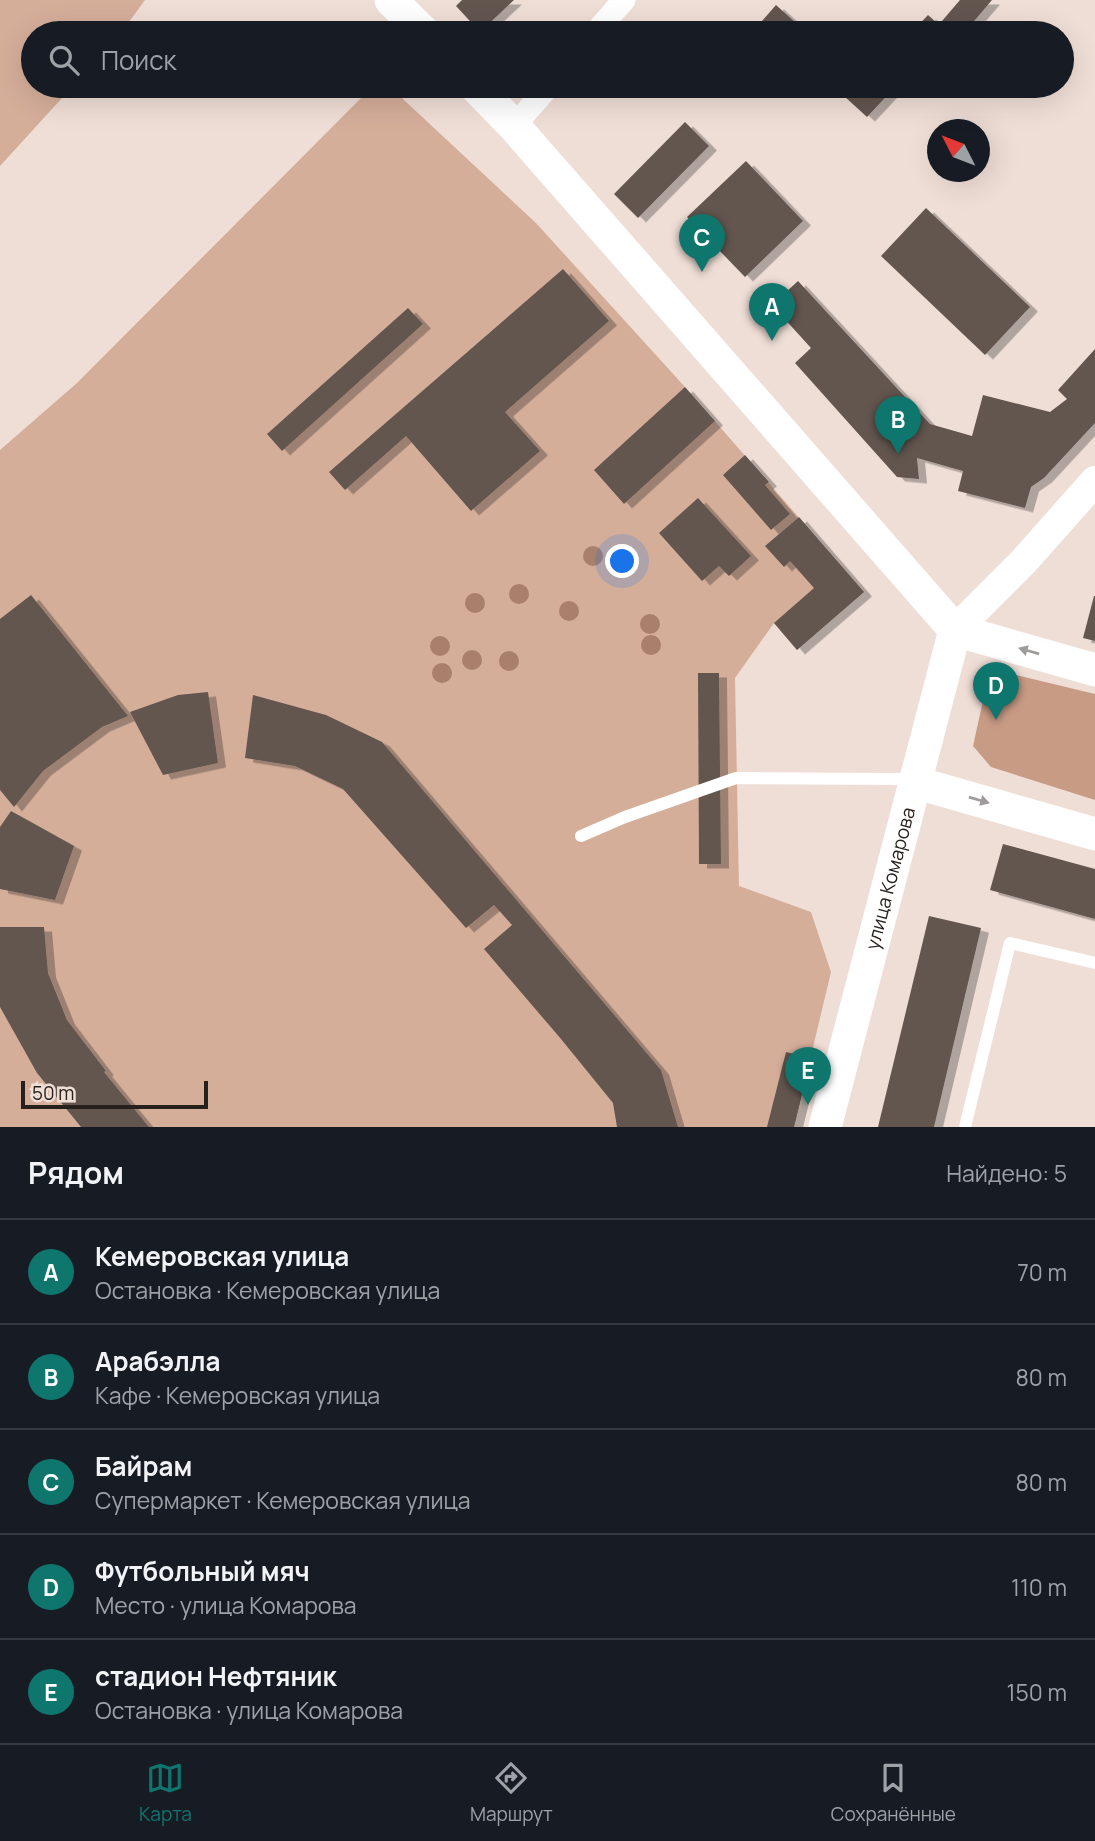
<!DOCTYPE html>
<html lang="ru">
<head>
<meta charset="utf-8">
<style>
	body { margin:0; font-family:Manrope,sans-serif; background:#242831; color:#f1f3f6 }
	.compass { position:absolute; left:927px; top:119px; width:63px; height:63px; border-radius:50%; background:#171b24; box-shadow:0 7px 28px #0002; rotate:312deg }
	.scale { position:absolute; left:21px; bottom:18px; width:187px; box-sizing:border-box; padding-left:7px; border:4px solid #27211e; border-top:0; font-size:19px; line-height:24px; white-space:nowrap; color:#27211e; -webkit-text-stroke:5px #efded6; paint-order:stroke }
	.you { position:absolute; left:623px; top:562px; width:24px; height:24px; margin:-18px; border:5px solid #fff; border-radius:50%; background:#1a73e8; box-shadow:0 0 0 10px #1a73e833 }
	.badge { display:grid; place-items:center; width:46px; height:46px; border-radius:50%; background:#0f766e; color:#fff; font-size:23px; font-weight:700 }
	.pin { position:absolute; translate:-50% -58px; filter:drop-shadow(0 2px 4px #0008) }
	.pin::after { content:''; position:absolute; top:37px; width:24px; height:21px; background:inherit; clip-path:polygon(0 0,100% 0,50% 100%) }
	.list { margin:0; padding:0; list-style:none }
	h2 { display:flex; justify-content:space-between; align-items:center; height:91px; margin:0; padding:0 28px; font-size:30px }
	h2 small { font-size:23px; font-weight:400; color:#9ea1a6 }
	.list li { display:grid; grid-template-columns:46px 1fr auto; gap:21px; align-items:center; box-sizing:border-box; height:105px; padding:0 28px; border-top:2px solid #363941 }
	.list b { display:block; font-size:26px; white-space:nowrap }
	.list p { margin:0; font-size:23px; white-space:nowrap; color:#9ea1a6 }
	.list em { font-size:23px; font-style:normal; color:#9ea1a6 }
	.icon { flex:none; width:38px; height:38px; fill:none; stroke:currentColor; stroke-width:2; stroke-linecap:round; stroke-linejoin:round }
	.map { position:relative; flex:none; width:1095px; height:1127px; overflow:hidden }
	.search { position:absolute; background:#171b24; box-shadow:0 7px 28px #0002; left:21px; right:21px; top:21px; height:77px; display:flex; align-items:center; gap:18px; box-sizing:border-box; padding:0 24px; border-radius:38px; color:#9ea1a6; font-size:26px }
	.sheet { height:616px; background:#171b24 }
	nav { display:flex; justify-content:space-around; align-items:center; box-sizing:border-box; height:98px; border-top:2px solid #363941; background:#171b24; font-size:19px; color:#9ea1a6 }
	nav a { display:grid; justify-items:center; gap:4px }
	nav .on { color:#0f766e }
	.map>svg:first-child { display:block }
	.green { fill:#d5ae9a }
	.forest { fill:#c89b85 }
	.building { fill:#64564f; filter:url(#shadow) }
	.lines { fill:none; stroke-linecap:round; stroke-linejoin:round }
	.service { stroke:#fff; stroke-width:12 }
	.minor { stroke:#fff; stroke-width:23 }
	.tertiary { stroke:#fff; stroke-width:30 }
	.secondary { stroke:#fff; stroke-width:33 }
	.tree { fill:#a8806b }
	.oneway { fill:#9e9b9a }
	.labels { text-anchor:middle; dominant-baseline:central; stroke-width:7; stroke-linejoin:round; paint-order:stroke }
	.street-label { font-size:19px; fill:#27211e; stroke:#efded6 }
</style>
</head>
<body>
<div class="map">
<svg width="1095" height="1127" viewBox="0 0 1095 1127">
	<defs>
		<filter id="shadow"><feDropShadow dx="8" dy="4.5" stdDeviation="0" flood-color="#0004"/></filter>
	</defs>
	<rect width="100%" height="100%" fill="#efded6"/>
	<!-- green -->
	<g class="green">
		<path d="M 0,0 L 145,0 L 121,33 L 33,33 L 33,86 L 73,86 L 0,166 Z"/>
		<path d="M 373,86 L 389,86 L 536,223 L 685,387 L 864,592 L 797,650 L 774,623 L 735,678 L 739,886 L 811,912 L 831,972 L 794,1127 L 0,1127 L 0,450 L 77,383 Z"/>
	</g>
	<!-- forest -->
	<path class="forest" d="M 1016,675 L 1095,694 L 1095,800 L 991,767 L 973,746 L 986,687 Z"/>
	<!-- building -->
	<g class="building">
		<path d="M 462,0 L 514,0 L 480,32 L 456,6 Z"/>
		<path d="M 960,0 L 992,0 L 964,33 L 957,33 L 942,21 Z"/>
		<path d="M 776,5 L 807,33 L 776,33 L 762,21 Z"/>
		<path d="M 928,15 L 946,31 L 944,33 L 911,33 Z"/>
		<path d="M 833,86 L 896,86 L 867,117 Z"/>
		<path d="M 685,122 L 709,146 L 638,218 L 614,194 Z"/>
		<path d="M 746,161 L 803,221 L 745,277 L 687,217 Z"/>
		<path d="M 926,208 L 1030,307 L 985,355 L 881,256 Z"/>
		<path d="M 563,269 L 609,321 L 505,412 L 540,451 L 471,511 L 406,436 L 345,490 L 329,472 Z"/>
		<path d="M 798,281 L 930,424 L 972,436 L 983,395 L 1050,412 L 1067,399 L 1058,390 L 1095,349 L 1095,423 L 1044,478 L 1031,487 L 1025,508 L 958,491 L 963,471 L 917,458 L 919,479 L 897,477 L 795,363 L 811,348 L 772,305 Z"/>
		<path d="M 408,308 L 423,324 L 282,451 L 267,434 Z"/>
		<path d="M 685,387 L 715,421 L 624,504 L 594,470 Z"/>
		<path d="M 745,455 L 769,482 L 765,485 L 790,514 L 771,530 L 723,475 Z"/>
		<path d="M 698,498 L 751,556 L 729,576 L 719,566 L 702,581 L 659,533 Z"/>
		<path d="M 799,517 L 864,592 L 797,650 L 774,623 L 814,588 L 790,561 L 784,567 L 765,546 Z"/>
		<path d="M 31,595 L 128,716 L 102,727 L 43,771 L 14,807 L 0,790 L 0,619 Z"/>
		<path d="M 1094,596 L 1095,596 L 1095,641 L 1083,638 Z"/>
		<path d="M 698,673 L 719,673 L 721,864 L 699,864 Z"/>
		<path d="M 208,692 L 218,763 L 163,775 L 130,712 L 178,695 Z"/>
		<path d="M 253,695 L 326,715 L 382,742 L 661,1070 L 678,1127 L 617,1127 L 613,1103 L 561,1039 L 484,949 L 512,925 L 494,905 L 466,928 L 343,789 L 295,766 L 245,758 Z"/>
		<path d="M 11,811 L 74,846 L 55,900 L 0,889 L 0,827 Z"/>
		<path d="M 1003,844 L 1095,869 L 1095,919 L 990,890 Z"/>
		<path d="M 929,916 L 981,928 L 934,1127 L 878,1127 Z"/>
		<path d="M 0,927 L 44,927 L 48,973 L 67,1020 L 106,1071 L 104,1072 L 149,1127 L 81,1127 L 37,1073 L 0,1007 Z"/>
		<path d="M 786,1052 L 811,1058 L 794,1127 L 767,1127 Z"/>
	</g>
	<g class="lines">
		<!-- service -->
		<g class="service">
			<path d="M 581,836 L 625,817 L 736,778 L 905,779 L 913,781"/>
			<path d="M 965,1127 L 1010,943 L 1095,963"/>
		</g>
		<!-- minor -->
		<g class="minor">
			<path d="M 595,33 L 624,0"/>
			<path d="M 514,126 L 549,86"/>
		</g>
		<!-- tertiary -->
		<path class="tertiary" d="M 955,630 L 1024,561 L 1095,481"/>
		<!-- secondary -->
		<g class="secondary">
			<path d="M 391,0 L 424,33"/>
			<path d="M 475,86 L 514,126 L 955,630"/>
			<path d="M 955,630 L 1095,670"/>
			<path d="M 914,782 L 1095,834"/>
			<path id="s1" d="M 825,1127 L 955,630"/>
		</g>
	</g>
	<!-- trees -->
	<g class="tree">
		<circle cx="593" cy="556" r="10"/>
		<circle cx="519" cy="594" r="10"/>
		<circle cx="475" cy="603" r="10"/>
		<circle cx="569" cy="611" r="10"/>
		<circle cx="650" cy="624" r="10"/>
		<circle cx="651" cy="645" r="10"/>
		<circle cx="440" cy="646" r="10"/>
		<circle cx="472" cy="660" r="10"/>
		<circle cx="509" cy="661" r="10"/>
		<circle cx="442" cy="673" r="10"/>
	</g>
	<!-- one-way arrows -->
	<defs><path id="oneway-solid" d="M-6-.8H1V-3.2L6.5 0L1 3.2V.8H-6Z" transform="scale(1.75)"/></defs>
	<g class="oneway">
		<use href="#oneway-solid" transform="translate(1029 651) rotate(-164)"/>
		<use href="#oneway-solid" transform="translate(979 800) rotate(16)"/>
	</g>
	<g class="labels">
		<!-- street labels -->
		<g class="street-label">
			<text stroke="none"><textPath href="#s1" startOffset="257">улица Комарова</textPath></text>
		</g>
	</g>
</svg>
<svg class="compass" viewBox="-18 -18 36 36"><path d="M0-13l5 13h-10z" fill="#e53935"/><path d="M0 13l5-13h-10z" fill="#9ea1a6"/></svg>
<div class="scale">50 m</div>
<div class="you"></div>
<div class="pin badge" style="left:772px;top:341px">A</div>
<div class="pin badge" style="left:898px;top:454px">B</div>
<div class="pin badge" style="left:702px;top:272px">C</div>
<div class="pin badge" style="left:996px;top:720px">D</div>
<div class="pin badge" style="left:808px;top:1105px">E</div>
<div class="search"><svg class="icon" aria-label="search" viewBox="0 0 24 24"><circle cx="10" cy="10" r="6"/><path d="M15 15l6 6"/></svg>Поиск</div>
</div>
<section class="sheet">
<h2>Рядом<small>Найдено: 5</small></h2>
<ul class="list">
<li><span class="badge">A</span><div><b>Кемеровская улица</b><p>Остановка · Кемеровская улица</p></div><em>70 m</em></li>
<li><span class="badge">B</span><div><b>Арабэлла</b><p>Кафе · Кемеровская улица</p></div><em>80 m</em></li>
<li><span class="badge">C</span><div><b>Байрам</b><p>Супермаркет · Кемеровская улица</p></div><em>80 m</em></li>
<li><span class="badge">D</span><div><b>Футбольный мяч</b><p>Место · улица Комарова</p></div><em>110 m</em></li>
<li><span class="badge">E</span><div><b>стадион Нефтяник</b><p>Остановка · улица Комарова</p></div><em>150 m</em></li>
</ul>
</section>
<nav>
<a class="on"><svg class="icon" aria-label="map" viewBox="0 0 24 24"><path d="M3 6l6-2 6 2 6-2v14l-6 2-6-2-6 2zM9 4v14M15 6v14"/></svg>Карта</a>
<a><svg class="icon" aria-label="directions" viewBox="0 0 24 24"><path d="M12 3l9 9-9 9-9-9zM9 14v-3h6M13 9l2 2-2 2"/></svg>Маршрут</a>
<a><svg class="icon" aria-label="saved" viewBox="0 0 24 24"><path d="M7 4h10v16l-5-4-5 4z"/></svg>Сохранённые</a>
</nav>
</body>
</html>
